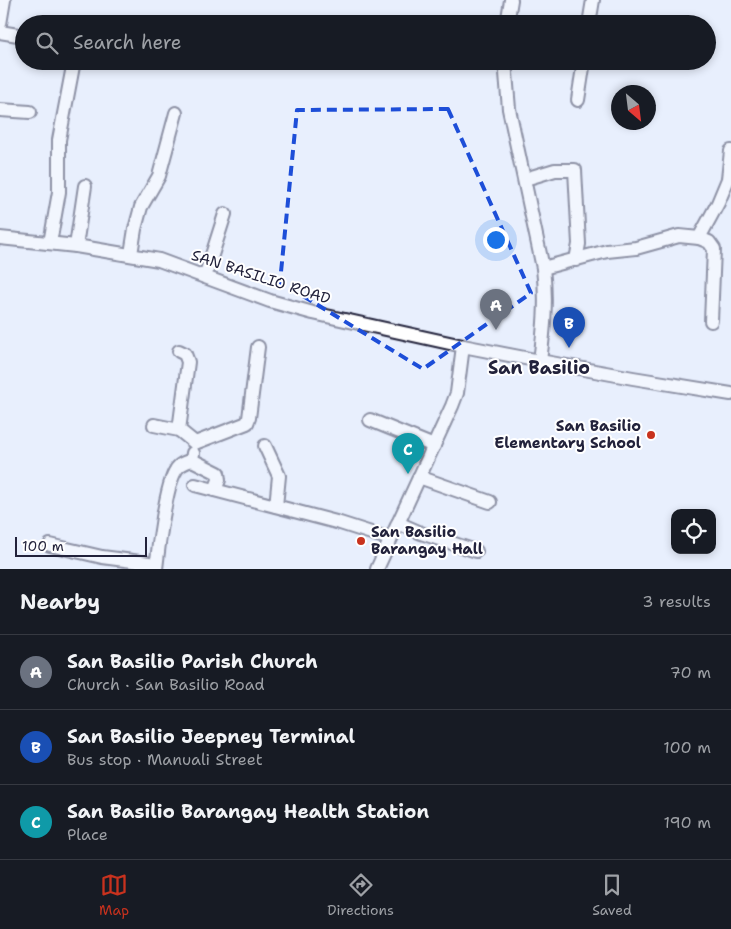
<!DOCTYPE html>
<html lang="en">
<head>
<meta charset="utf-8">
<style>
	body { margin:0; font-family:"Shantell Sans",sans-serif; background:#242831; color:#f1f3f6 }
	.controls { position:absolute; right:15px; bottom:15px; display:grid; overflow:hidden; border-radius:10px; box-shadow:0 2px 8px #0003 }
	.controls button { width:45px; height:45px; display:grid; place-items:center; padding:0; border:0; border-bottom:1px solid #363941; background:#171b24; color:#f1f3f6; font:25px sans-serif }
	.compass { position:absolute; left:611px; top:85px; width:45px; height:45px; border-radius:50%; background:#171b24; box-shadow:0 2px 8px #0003; rotate:152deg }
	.scale { position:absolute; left:15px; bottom:12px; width:132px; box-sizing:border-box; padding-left:5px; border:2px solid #22223b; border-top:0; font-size:14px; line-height:18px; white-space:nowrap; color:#22223b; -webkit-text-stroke:4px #fff; paint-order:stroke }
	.you { position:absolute; left:495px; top:239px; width:18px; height:18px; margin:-12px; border:4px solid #fff; border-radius:50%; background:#1a73e8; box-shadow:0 0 0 8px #1a73e833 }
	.badge { display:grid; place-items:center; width:32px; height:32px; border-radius:50%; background:#c8321e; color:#fff; font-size:16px; font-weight:700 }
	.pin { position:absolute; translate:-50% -41px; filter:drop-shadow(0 1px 2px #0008) }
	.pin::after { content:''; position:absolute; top:26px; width:18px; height:15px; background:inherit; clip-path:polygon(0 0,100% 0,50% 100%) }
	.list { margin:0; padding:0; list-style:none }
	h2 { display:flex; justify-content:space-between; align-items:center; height:65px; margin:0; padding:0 20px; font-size:21px }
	h2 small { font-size:16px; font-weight:400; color:#9ea1a6 }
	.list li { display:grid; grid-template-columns:32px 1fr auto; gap:15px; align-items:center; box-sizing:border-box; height:75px; padding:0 20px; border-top:1px solid #363941 }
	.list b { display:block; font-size:19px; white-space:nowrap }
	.list p { margin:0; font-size:16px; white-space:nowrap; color:#9ea1a6 }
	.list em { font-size:16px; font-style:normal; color:#9ea1a6 }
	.icon { flex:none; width:28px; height:28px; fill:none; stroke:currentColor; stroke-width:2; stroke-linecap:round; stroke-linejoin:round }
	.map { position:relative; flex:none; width:731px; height:569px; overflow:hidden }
	.search { position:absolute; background:#171b24; box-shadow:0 2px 8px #0003; left:15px; right:15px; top:15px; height:55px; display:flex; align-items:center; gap:12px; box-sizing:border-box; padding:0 18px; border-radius:28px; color:#9ea1a6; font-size:19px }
	.sheet { height:290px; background:#171b24 }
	nav { display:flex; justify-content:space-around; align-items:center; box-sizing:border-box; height:70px; border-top:1px solid #363941; background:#171b24; font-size:14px; color:#9ea1a6 }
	nav a { display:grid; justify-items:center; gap:2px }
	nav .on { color:#c8321e }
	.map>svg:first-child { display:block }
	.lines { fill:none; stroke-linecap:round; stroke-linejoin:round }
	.minor-casing { stroke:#22223b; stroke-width:16 }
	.minor { stroke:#fff; stroke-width:12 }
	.marked { fill:none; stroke:#1d4ed8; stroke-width:4; stroke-dasharray:10 6; stroke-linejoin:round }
	.poi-dot { fill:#c8321e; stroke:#fff; stroke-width:2 }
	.labels { text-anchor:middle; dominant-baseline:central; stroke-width:4; stroke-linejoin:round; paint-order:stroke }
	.street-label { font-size:15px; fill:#22223b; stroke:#fff }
	.poi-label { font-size:15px; font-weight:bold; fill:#22223b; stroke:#fff; text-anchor:end }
	.quarter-label { font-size:18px; font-weight:bold; fill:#22223b; stroke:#fff }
</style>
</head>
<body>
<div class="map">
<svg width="731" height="569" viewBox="0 0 731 569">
	<rect width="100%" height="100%" fill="#e8effd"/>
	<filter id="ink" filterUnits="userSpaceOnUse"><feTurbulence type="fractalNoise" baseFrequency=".02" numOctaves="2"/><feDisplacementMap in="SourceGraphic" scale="10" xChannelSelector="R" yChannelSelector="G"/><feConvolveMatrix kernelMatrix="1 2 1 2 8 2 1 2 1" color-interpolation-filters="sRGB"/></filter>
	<g filter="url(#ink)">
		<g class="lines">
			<!-- minor casing -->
			<g class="minor-casing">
				<g id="minor">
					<path d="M 0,24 L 4,0"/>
					<path d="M 507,24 L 511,0"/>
					<path d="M 589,24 L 593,0"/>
					<path d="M 0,32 L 24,36"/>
					<path d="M 505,61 L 509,109 L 543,268 C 547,300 544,330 540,361"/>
					<path d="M 578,100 L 584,61"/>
					<path d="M 0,110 L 30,112"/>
					<path d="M 525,179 L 555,170 L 575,170 L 579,244 L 576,260"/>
					<path d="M 0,238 L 76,246 L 159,260 L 270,301 L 313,313 L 463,346 L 540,361 L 633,378 L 731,394"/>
					<path d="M 699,238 L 709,242 L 714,249 L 711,321"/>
					<path d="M 50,243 L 59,192 L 59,140 L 74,61"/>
					<path d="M 76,246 L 85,186"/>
					<path d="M 131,254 L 135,229 L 141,207 L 159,176 L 176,113"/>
					<path d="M 543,268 L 607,251 L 636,248 L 679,236 L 699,238 L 718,203 L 728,179 L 731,151"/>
					<path d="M 205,277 L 225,214"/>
					<path d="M 179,351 L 185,354 L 188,362 L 179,430 L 195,443"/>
					<path d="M 370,420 L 434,446"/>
					<path d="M 154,425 L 179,430"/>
					<path d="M 195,443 L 247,423 L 249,418 L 258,347"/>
					<path d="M 265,446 L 279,476 L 276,506"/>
					<path d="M 193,453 L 192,460 L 218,473 L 219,480 L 215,490"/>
					<path d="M 419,477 L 490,502"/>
					<path d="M 195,485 L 340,523 L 390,539"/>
					<path d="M 398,523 L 421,533 L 476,551"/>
					<path d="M 50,545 L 102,557 L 156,564"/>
					<path d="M 156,569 C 158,549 166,484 176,470 C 179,464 186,462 192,460"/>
					<path d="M 377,569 L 452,406 L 457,393 L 463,346"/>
				</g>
			</g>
			<!-- minor -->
			<use href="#minor" class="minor"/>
		</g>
	</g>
	<!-- marked area -->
	<path d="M0 0H731V569H0ZM 448,109 L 531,293 L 423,369 L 280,282 L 297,110 Z" fill="#e8effd" fill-opacity=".55" fill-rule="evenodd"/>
	<path class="marked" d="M 448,109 L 531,293 L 423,369 L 280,282 L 297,110 Z"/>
	<!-- markers -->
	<g class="poi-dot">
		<circle cx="651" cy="435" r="5"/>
		<circle cx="361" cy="541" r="5"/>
	</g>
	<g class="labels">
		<!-- street labels -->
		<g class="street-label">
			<text transform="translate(261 277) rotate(18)">SAN BASILIO ROAD</text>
		</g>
		<!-- poi labels -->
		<g class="poi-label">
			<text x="641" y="426">San Basilio<tspan x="641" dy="17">Elementary School</tspan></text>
			<text x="371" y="532" text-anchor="start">San Basilio<tspan x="371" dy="17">Barangay Hall</tspan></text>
		</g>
		<!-- quarter labels -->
		<g class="quarter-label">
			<text x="539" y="368">San Basilio</text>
		</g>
	</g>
</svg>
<div class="controls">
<button><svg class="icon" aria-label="locate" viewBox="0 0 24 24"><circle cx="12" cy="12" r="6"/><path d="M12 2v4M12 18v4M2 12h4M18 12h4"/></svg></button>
</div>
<svg class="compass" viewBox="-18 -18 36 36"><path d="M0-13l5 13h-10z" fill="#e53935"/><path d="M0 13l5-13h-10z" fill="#9ea1a6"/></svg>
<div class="scale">100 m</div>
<div class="you"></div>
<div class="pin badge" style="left:496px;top:330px;background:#6b7280">A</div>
<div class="pin badge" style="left:569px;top:348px;background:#1a4fb4">B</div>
<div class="pin badge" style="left:408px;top:474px;background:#0f9aa8">C</div>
<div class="search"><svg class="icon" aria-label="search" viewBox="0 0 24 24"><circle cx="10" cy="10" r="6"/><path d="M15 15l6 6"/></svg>Search here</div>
</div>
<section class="sheet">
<h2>Nearby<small>3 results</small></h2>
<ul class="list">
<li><span class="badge" style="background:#6b7280">A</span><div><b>San Basilio Parish Church</b><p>Church · San Basilio Road</p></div><em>70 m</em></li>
<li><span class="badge" style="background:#1a4fb4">B</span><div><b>San Basilio Jeepney Terminal</b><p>Bus stop · Manuali Street</p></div><em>100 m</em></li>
<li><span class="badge" style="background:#0f9aa8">C</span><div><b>San Basilio Barangay Health Station</b><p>Place</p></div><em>190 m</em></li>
</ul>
</section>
<nav>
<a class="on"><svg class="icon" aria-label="map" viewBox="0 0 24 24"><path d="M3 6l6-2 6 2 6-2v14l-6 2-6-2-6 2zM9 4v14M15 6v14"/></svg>Map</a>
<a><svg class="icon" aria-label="directions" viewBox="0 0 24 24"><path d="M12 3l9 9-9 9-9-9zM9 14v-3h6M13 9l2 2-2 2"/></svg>Directions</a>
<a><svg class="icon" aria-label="saved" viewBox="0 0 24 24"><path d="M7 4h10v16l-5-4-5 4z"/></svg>Saved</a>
</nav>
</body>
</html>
